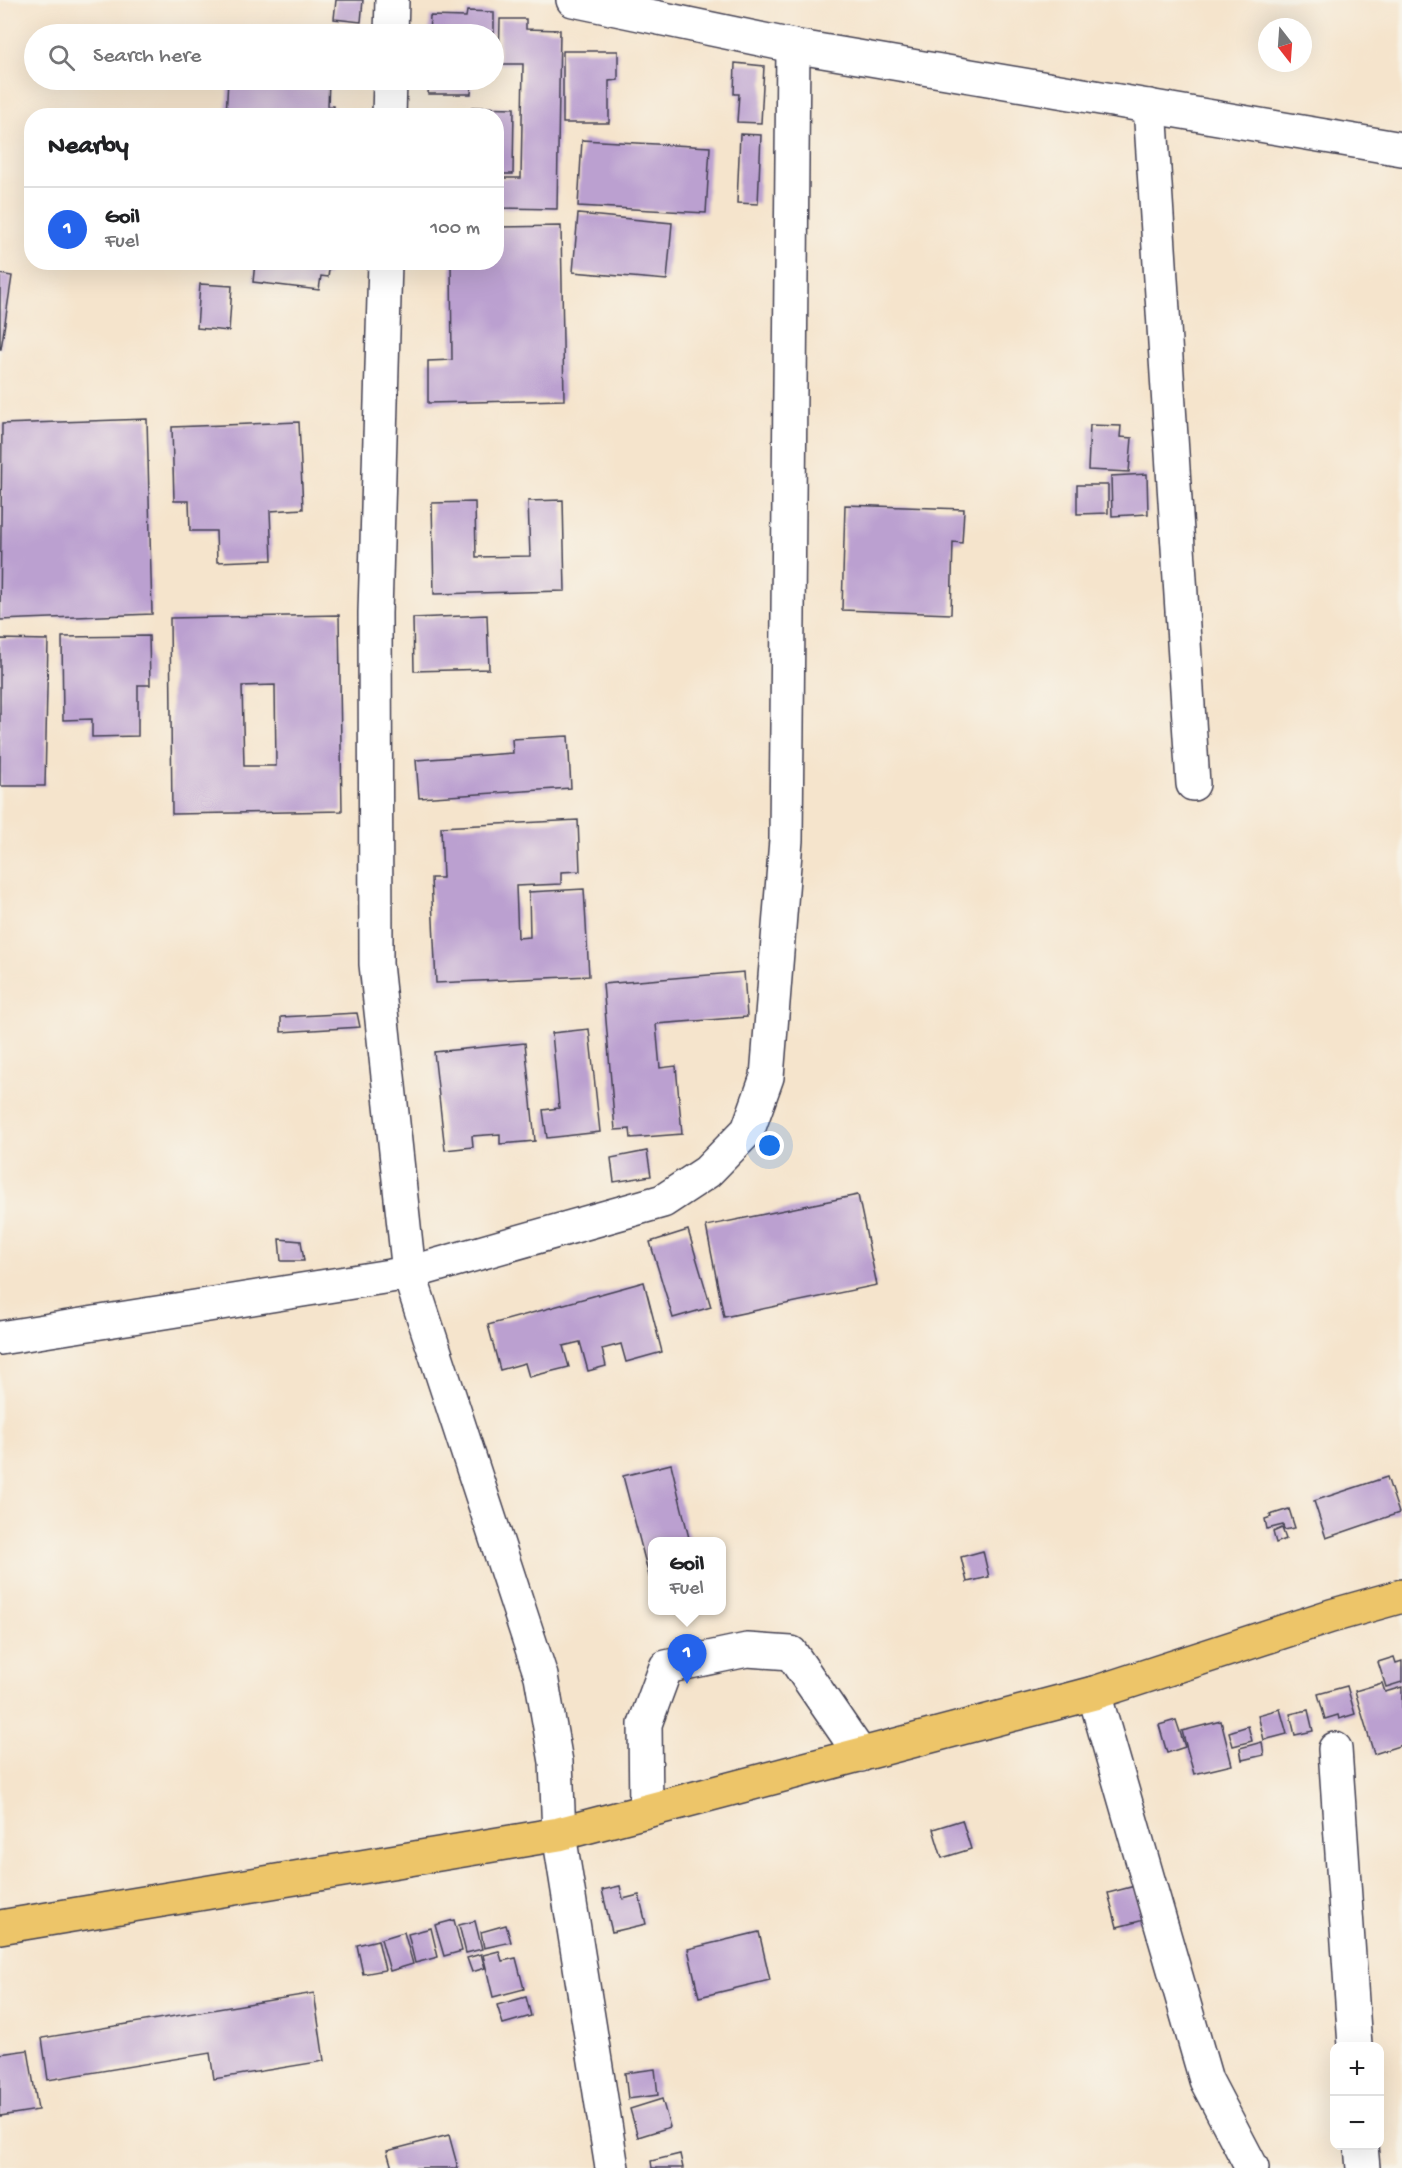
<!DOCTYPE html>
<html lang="en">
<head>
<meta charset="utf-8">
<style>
	body { margin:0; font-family:"Gochi Hand",sans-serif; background:#f2f2f2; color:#202124 }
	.controls { position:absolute; right:18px; bottom:18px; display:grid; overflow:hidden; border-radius:12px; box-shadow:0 6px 24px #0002 }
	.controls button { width:54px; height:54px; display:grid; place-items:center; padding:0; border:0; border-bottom:2px solid #e0e0e0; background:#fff; color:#202124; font:30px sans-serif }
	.compass { position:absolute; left:1258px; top:18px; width:54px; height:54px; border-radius:50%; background:#fff; box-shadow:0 6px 24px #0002; rotate:163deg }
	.you { position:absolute; left:770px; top:1146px; width:21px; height:21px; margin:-15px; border:4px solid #fff; border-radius:50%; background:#1a73e8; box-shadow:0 0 0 9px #1a73e833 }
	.badge { display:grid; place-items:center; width:39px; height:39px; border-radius:50%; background:#2563eb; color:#fff; font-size:20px; font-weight:700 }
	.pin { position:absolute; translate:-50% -50px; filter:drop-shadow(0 2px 3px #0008) }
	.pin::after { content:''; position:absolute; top:32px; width:21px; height:18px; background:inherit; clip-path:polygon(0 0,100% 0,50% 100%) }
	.popup { position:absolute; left:648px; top:1537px; width:78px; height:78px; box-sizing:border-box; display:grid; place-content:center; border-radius:12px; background:#fff; filter:drop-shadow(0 2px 4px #0005); font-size:20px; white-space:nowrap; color:#757577 }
	.popup b { font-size:22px; color:#202124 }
	.popup::after { content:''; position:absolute; left:50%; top:100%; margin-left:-12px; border:12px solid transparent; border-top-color:#fff }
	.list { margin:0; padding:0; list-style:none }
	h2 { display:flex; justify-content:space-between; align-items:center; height:78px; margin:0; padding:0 24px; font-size:26px }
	h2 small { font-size:20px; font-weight:400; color:#757577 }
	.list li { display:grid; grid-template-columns:39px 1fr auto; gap:18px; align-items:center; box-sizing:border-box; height:84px; padding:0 24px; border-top:2px solid #e0e0e0 }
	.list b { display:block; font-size:22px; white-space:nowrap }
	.list p { margin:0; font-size:20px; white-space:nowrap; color:#757577 }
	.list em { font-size:20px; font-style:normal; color:#757577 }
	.icon { flex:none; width:33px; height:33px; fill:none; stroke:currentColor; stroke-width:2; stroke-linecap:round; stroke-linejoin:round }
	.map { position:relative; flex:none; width:1402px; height:2168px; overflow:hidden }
	.search { position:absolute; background:#fff; box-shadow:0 6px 24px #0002; left:24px; top:24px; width:480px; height:66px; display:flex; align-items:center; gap:15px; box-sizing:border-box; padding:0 21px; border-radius:33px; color:#757577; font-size:22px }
	.panel { position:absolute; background:#fff; box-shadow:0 6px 24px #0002; left:24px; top:108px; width:480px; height:162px; border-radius:24px }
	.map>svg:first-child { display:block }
	.building { fill:#bba0d0; fill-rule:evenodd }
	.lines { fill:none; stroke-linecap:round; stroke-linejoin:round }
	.minor-casing { stroke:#423f51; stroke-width:36 }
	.highway-casing { stroke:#423f51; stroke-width:36 }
	.minor { stroke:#fff; stroke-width:33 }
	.highway { stroke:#edc569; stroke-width:33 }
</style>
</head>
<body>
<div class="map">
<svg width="1402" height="2168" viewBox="0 0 1402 2168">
	<rect width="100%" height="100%" fill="#f7f3e8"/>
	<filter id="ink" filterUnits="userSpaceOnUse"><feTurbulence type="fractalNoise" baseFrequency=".0167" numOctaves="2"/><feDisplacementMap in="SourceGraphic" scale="12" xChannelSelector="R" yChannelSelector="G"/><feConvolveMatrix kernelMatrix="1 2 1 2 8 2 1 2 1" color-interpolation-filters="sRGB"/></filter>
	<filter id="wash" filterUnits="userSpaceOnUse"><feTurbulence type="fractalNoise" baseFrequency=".008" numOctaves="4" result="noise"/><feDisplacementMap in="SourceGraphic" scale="24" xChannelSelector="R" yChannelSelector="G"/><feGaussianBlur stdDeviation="1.35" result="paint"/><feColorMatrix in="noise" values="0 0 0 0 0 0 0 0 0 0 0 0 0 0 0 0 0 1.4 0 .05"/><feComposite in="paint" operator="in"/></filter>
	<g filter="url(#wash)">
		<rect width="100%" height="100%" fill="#f5e4cc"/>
		<g id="blocks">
			<!-- building -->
			<g class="building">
				<path d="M 336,0 L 363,0 L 361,22 L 334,19 Z"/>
				<path d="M 467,11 L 494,12 L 494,34 L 429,34 L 430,16 L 466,17 Z"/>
				<path d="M 500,19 L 526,19 L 526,29 L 560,30 L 557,209 L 496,208 L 496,178 L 521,178 L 523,64 L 499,64 Z"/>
				<path d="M 230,29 L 329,33 L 329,34 L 229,34 Z"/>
				<path d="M 563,51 L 618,51 L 618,80 L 609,81 L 609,123 L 563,123 Z"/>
				<path d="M 735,63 L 764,66 L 761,123 L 737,122 L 739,94 L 734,94 Z"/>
				<path d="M 228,80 L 329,80 L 328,106 L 334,106 L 333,116 L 226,116 Z"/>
				<path d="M 429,80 L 472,80 L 471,94 L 428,94 Z"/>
				<path d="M 472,107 L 514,108 L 513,174 L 496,174 L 496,116 L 472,116 Z"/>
				<path d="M 740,134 L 761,135 L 758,204 L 737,203 Z"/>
				<path d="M 582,140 L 710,147 L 706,213 L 578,206 Z"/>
				<path d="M 578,214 L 672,223 L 667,280 L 573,272 Z"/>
				<path d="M 561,226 L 564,400 L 428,403 L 428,361 L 452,360 L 451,262 L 496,262 L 496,227 Z"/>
				<path d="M 255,262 L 330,262 L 328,277 L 321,276 L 319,290 L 253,282 Z"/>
				<path d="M 0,274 L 12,276 L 1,349 L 0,349 Z"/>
				<path d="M 200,284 L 232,286 L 229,331 L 197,328 Z"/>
				<path d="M 147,419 L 152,614 L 0,620 L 2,424 Z"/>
				<path d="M 299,422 L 303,509 L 270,511 L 272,560 L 217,562 L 216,531 L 190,531 L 189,501 L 174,501 L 172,427 Z"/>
				<path d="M 1090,425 L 1121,426 L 1120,437 L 1132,438 L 1129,472 L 1088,470 Z"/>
				<path d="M 1147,474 L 1148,514 L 1112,516 L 1111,476 Z"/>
				<path d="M 1077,485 L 1108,485 L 1108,513 L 1077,514 Z"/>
				<path d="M 563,500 L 565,591 L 434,594 L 432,503 L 475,502 L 476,557 L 530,556 L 528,501 Z"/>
				<path d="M 845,505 L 964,509 L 962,543 L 953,542 L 951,614 L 842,610 Z"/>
				<path d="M 339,615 L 342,811 L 172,814 L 170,618 ZM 275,685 L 276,766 L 244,766 L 242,686 Z"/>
				<path d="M 487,615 L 489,669 L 414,671 L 413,618 Z"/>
				<path d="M 149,636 L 150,685 L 138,685 L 138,736 L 92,737 L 92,719 L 63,720 L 62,637 Z"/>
				<path d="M 0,639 L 48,640 L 45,786 L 0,786 Z"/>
				<path d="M 568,736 L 571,788 L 419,798 L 416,760 L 513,753 L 512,739 Z"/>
				<path d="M 578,820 L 580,871 L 561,872 L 561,884 L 516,886 L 518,938 L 530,937 L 529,892 L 584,889 L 589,976 L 436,983 L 431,878 L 443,878 L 441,827 Z"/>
				<path d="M 744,972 L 747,1017 L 656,1024 L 660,1068 L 676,1066 L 682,1134 L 631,1138 L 630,1129 L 615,1130 L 603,984 Z"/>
				<path d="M 357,1013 L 360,1027 L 281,1032 L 281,1017 Z"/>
				<path d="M 589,1029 L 600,1132 L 547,1138 L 543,1110 L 559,1108 L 552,1033 Z"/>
				<path d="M 525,1043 L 535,1141 L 500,1144 L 500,1134 L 472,1136 L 473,1147 L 445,1150 L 434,1052 Z"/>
				<path d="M 647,1151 L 651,1176 L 614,1182 L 611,1158 Z"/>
				<path d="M 858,1195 L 877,1285 L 724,1317 L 706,1226 Z"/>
				<path d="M 688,1230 L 711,1307 L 673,1318 L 650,1242 Z"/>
				<path d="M 279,1239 L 301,1241 L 304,1261 L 281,1261 Z"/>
				<path d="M 644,1282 L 662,1352 L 626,1362 L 621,1344 L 602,1349 L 606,1366 L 588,1371 L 580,1342 L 563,1346 L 569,1367 L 529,1377 L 525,1363 L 500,1370 L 488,1325 Z"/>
				<path d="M 671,1464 L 690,1542 L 652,1542 L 652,1587 L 623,1476 Z"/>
				<path d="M 1387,1477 L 1399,1513 L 1326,1538 L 1314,1501 Z"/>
				<path d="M 1289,1509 L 1295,1528 L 1284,1530 L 1283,1525 L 1267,1529 L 1265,1519 L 1271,1517 L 1270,1515 Z"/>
				<path d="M 1282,1528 L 1286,1539 L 1276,1543 L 1273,1532 Z"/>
				<path d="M 983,1551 L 989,1577 L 967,1582 L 961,1557 Z"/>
				<path d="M 1394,1657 L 1396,1663 L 1402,1661 L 1402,1682 L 1386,1687 L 1378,1662 Z"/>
				<path d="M 1382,1683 L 1385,1692 L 1402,1687 L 1402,1745 L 1374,1754 L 1355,1691 Z"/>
				<path d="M 1347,1686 L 1355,1714 L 1339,1719 L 1338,1715 L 1325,1719 L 1318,1694 Z"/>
				<path d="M 1280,1709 L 1287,1734 L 1264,1740 L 1258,1715 Z"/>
				<path d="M 1308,1710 L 1313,1731 L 1295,1735 L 1290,1714 Z"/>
				<path d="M 1176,1720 L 1185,1747 L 1167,1753 L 1159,1725 Z"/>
				<path d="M 1221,1721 L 1232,1765 L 1194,1774 L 1182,1731 Z"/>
				<path d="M 1248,1726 L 1252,1741 L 1233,1746 L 1229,1732 Z"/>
				<path d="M 1262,1742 L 1264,1755 L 1242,1760 L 1240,1748 Z"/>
				<path d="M 962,1820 L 971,1849 L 942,1858 L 933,1829 Z"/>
				<path d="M 620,1886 L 623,1899 L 639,1895 L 646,1924 L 612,1932 L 602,1890 Z"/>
				<path d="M 1135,1886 L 1144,1920 L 1117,1927 L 1108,1893 Z"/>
				<path d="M 454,1920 L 462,1951 L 444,1956 L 435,1925 Z"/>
				<path d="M 475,1921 L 482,1949 L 466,1953 L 459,1925 Z"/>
				<path d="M 506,1925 L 511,1942 L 484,1948 L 481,1932 Z"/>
				<path d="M 431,1928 L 438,1957 L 415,1963 L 408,1934 Z"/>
				<path d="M 404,1932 L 413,1964 L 390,1971 L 381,1939 Z"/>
				<path d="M 759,1932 L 770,1980 L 699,1997 L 688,1949 Z"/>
				<path d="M 378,1940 L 385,1970 L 363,1974 L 357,1945 Z"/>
				<path d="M 499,1951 L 502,1961 L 516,1958 L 524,1989 L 493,1997 L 483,1955 Z"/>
				<path d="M 481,1954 L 485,1968 L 472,1972 L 467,1958 Z"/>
				<path d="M 314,1993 L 324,2061 L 214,2079 L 210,2053 L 48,2080 L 42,2038 Z"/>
				<path d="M 526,1997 L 531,2016 L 503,2024 L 497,2005 Z"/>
				<path d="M 28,2050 L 38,2110 L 0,2116 L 0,2054 Z"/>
				<path d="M 655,2069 L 658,2095 L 628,2099 L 625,2073 Z"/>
				<path d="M 662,2099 L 670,2127 L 638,2137 L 630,2109 Z"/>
				<path d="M 449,2135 L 458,2168 L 392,2168 L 387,2151 Z"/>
				<path d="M 680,2154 L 683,2168 L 652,2168 L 651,2161 Z"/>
			</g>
		</g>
	</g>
	<g filter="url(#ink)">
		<use href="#blocks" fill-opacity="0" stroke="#423f51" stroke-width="1.5"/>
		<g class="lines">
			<!-- minor casing -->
			<g class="minor-casing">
				<g id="minor">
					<path d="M 573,0 L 793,46 L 1402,149"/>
					<path d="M 391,34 L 392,0"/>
					<path d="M 1150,106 L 1193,784"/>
					<path d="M 389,116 L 390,80"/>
					<path d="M 385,262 L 375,613 L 376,964 L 409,1273 L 541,1676 L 556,1762 L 559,1834 L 612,2168"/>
					<path d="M 0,1338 L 409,1273 L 663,1201 L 707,1172 L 748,1130 L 767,1077 L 786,840 L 793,46"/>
					<path d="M 1094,1693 L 1206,2080 L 1252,2168"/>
					<path d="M 1335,1749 L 1355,2046"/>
					<path d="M 646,1811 L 645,1724 L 666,1667 L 747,1650 L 791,1653 L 861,1755"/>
					<path d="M 1361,2146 L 1363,2168"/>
				</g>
			</g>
			<!-- highway casing -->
			<g class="highway-casing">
				<path id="highway" d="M 0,1927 L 559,1834 L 1094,1693 L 1331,1616 L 1402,1596"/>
			</g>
			<!-- minor -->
			<use href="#minor" class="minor"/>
			<!-- highway -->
			<use href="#highway" class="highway"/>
		</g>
	</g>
</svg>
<div class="controls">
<button>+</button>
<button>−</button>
</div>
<svg class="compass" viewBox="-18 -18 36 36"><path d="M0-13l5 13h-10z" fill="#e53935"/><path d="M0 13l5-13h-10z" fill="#757577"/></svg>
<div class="you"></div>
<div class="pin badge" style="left:687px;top:1684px">1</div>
<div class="popup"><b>Goil</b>Fuel</div>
<div class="search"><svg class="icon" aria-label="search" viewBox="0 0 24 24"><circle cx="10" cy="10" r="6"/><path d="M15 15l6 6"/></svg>Search here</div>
<section class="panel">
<h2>Nearby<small></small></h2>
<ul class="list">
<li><span class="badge">1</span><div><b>Goil</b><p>Fuel</p></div><em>100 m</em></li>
</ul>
</section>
</div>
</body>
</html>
